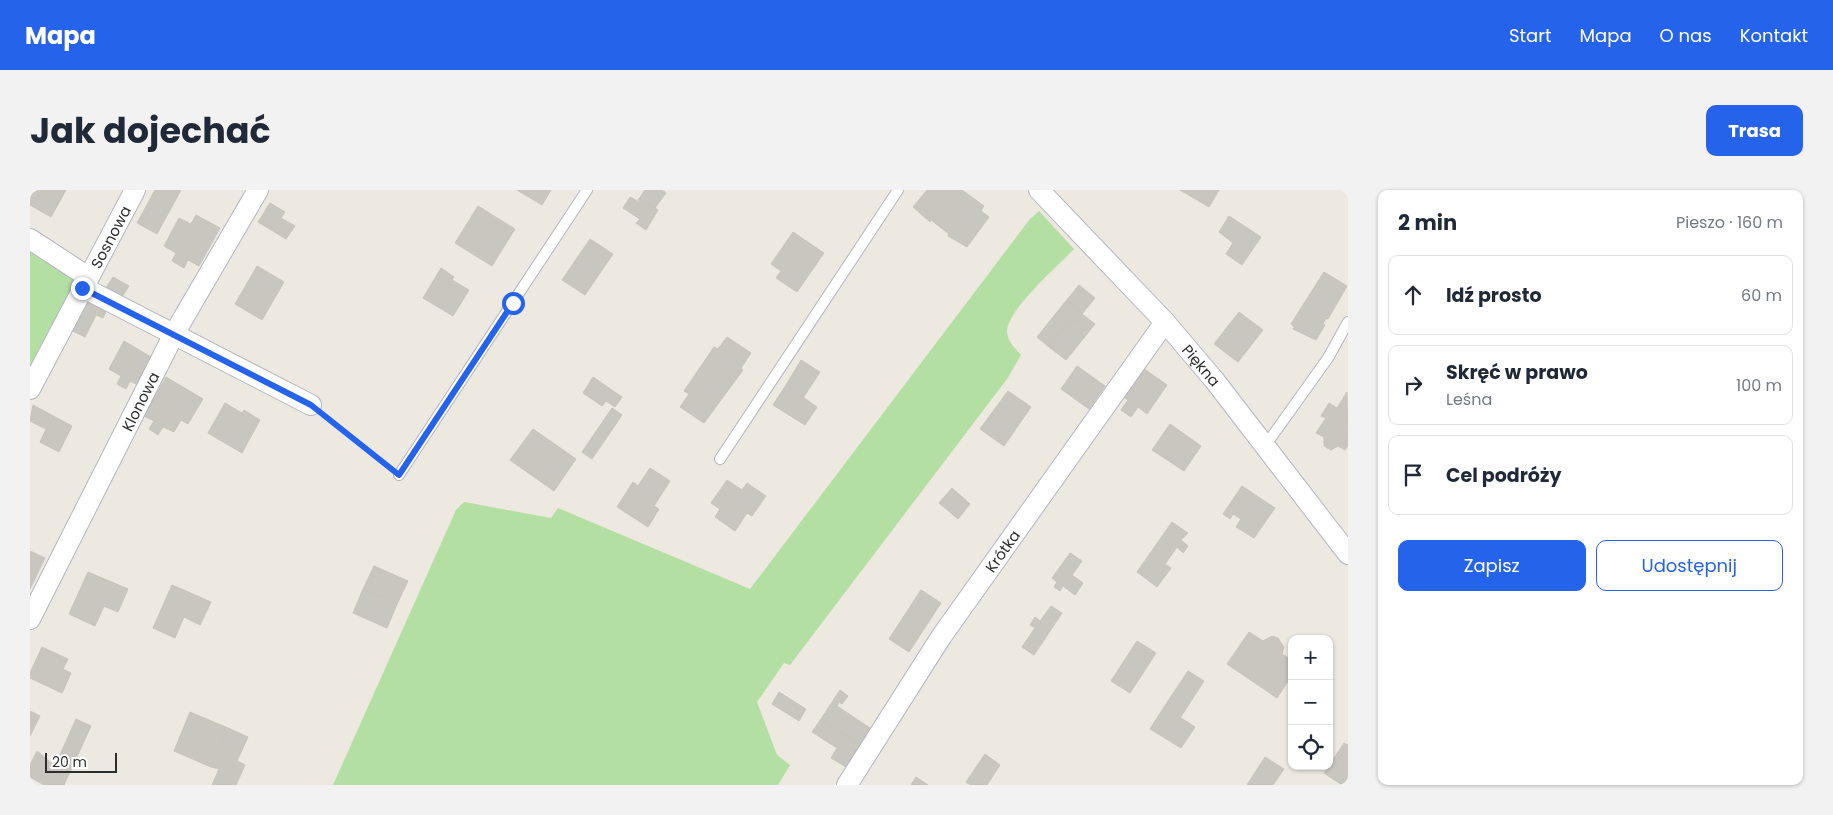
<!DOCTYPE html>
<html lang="pl">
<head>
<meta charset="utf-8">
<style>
	body { margin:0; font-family:Poppins,sans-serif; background:#f2f2f3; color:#1f2937 }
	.controls { position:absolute; right:15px; bottom:15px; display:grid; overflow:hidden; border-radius:10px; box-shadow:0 1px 4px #0004 }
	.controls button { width:45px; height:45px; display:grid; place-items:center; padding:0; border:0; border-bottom:1px solid #e0e1e3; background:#fff; color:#1f2937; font:25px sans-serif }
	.scale { position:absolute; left:15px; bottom:12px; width:72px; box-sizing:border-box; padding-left:5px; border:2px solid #2d2d2d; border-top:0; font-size:14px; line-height:18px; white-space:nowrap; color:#2d2d2d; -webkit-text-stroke:4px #fff; paint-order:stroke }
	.stop { position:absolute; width:15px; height:15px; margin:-11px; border:4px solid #2563eb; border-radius:50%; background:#fff }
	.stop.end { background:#2563eb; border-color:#fff; box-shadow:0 1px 5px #0008 }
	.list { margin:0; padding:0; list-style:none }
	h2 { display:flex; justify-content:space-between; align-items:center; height:65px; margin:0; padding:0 20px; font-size:21px }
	h2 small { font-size:16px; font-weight:400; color:#747a83 }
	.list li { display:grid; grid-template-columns:32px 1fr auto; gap:15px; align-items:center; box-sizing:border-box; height:80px; margin:0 10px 10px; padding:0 10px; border:1px solid #e0e1e3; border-radius:10px }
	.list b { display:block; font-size:19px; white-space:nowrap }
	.list p { margin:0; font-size:16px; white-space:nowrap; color:#747a83 }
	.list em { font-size:16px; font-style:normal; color:#747a83 }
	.actions { display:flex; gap:10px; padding:15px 20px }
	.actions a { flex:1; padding:11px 0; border:1px solid #2563eb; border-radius:10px; text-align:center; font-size:18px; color:#2563eb }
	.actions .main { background:#2563eb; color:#fff }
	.icon { flex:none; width:28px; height:28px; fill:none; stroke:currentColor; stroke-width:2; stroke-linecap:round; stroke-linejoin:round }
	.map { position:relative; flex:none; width:1318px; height:595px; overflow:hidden; border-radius:10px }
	header { display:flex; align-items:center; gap:30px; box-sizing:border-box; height:70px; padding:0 25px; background:#2563eb; color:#fff }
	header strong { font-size:24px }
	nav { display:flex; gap:28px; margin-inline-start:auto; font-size:18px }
	.intro { display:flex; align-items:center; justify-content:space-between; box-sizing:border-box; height:120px; padding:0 30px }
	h1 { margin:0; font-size:35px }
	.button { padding:12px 22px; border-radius:10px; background:#2563eb; color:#fff; font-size:18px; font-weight:700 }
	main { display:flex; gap:30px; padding:0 30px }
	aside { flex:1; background:#fff; border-radius:10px; box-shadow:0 1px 4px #0004 }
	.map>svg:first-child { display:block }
	.green { fill:#b4dfa2 }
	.building { fill:#c9c6bf; stroke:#c9c4ba }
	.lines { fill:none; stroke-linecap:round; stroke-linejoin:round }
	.lane-casing { stroke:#b4b6bf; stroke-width:12 }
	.street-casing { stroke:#b4b6bf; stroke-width:22 }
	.path { stroke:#c8c8c8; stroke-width:3; stroke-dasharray:4 2.5; stroke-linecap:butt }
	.lane { stroke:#fff; stroke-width:10 }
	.street { stroke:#fff; stroke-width:20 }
	.route { stroke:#2563eb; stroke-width:6 }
	.labels { text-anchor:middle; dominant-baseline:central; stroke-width:5; stroke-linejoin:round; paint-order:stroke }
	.street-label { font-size:15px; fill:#2d2d2d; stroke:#fff }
</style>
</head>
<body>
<header>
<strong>Mapa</strong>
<nav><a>Start</a><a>Mapa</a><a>O nas</a><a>Kontakt</a></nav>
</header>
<div class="intro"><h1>Jak dojechać</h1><a class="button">Trasa</a></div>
<main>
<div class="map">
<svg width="1318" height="595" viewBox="0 0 1318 595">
	<rect width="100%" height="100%" fill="#ede8e0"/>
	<!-- green -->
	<g class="green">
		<path d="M 1009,21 L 1044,59 C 1028,76 978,119 977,141 C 977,151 985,158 991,165 L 977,189 L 760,475 L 754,473 L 727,512 L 747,565 L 760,575 L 748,595 L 303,595 L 426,320 L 434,312 L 521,328 L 528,318 L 720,399 L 1000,29 Z"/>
		<path d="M 0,57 L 48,87 L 0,183 Z"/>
	</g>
	<!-- building -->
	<g class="building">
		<path d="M 0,0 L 36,0 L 21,27 L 0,15 Z"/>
		<path d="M 125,0 L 151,0 L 127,44 L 107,33 Z"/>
		<path d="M 487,0 L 521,0 L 512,15 Z"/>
		<path d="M 615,0 L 632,0 L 636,3 L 625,18 L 619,14 L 618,17 L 608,10 Z"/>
		<path d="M 897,0 L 932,0 L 954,16 L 951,21 L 959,27 L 937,57 L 918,46 L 919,44 L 901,30 L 900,32 L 883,17 Z"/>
		<path d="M 1150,0 L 1189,0 L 1179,17 Z"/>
		<path d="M 600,7 L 618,17 L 619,14 L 628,20 L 616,40 L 606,33 L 610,29 L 593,18 Z"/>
		<path d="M 240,13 L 255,22 L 251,28 L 265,36 L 256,49 L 228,32 Z"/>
		<path d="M 448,16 L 485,39 L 462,76 L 425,53 Z"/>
		<path d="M 166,25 L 190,38 L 169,76 L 158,70 L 154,78 L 142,71 L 146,63 L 134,56 L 149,28 L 161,34 Z"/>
		<path d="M 1199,26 L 1231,47 L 1212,75 L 1196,64 L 1203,53 L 1189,42 Z"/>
		<path d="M 763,42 L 794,63 L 767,102 L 746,88 L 751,81 L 741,74 Z"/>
		<path d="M 560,49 L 583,64 L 555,105 L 532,90 Z"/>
		<path d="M 227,76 L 254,92 L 232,130 L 205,114 Z"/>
		<path d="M 411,78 L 424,87 L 422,90 L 439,100 L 423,126 L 393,108 Z"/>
		<path d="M 1294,82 L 1317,96 L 1298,129 L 1296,128 L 1293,134 L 1295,135 L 1286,150 L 1263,139 L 1264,137 L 1261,134 Z"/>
		<path d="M 83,87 L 99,96 L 90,110 L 74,101 Z"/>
		<path d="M 1049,95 L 1065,108 L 1052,124 L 1036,111 Z"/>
		<path d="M 56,109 L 77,119 L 73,128 L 66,125 L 55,147 L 41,140 Z"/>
		<path d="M 1036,111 L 1052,124 L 1045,133 L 1040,129 L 1019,157 L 1007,147 Z"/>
		<path d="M 1209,122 L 1233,140 L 1208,172 L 1184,154 Z"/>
		<path d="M 1052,124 L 1065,134 L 1036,170 L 1019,157 L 1040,129 L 1045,133 Z"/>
		<path d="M 697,147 L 721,163 L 711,178 L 713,180 L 674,233 L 650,217 L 659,204 L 654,201 L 684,157 L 688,159 Z"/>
		<path d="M 94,151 L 121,167 L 106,194 L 100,191 L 96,199 L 87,194 L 91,186 L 79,179 Z"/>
		<path d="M 771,170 L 790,182 L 773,208 L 756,195 Z"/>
		<path d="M 1047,176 L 1075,196 L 1059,219 L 1031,199 Z"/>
		<path d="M 1113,178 L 1137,195 L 1117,224 L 1108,217 L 1101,227 L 1091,220 L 1098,210 L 1092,206 Z"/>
		<path d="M 136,187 L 173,209 L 158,234 L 151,230 L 144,242 L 133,237 L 128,245 L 119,239 L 124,231 L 114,226 Z"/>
		<path d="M 563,187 L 592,207 L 585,217 L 576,211 L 572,216 L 553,203 Z"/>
		<path d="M 756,195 L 787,217 L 775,235 L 743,215 Z"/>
		<path d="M 978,201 L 1001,217 L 974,256 L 950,239 Z"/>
		<path d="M 1317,202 L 1318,256 L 1315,260 L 1308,256 L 1301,260 L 1294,256 L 1294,247 L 1286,243 L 1296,228 L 1291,226 L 1299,213 L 1307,218 Z"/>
		<path d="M 195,213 L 212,223 L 214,220 L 230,230 L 212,263 L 178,243 Z"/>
		<path d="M 3,215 L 42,236 L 29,262 L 10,252 L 16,239 L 0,231 Z"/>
		<path d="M 582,218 L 592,225 L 562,269 L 552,262 Z"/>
		<path d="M 1140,234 L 1171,256 L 1154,281 L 1122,260 Z"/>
		<path d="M 503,239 L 546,269 L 524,301 L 480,270 Z"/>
		<path d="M 620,278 L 640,291 L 624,316 L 629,319 L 618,337 L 587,317 L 603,292 L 608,296 Z"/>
		<path d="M 697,290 L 712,300 L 717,293 L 736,306 L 722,326 L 717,323 L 705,341 L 685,327 L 690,319 L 681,313 Z"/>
		<path d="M 1212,296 L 1245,318 L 1224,348 L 1206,337 L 1211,329 L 1203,324 L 1200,329 L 1193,324 Z"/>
		<path d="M 922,298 L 940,314 L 928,329 L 909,313 Z"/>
		<path d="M 1142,332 L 1158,343 L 1151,350 L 1158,356 L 1153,363 L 1147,357 L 1135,374 L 1141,378 L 1127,397 L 1107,382 Z"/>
		<path d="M 0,361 L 15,368 L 0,399 Z"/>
		<path d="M 1040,363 L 1052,371 L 1042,385 L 1053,393 L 1045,405 L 1033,396 L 1030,401 L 1024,397 L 1027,392 L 1022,388 Z"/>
		<path d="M 344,376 L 378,391 L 367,414 L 333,399 Z"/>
		<path d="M 58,382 L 98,399 L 88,422 L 74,416 L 65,436 L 39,424 Z"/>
		<path d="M 142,395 L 181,412 L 170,435 L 154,427 L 145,448 L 123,438 Z"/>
		<path d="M 333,399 L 367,414 L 357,438 L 323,423 Z"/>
		<path d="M 891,400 L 911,413 L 879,462 L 859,449 Z"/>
		<path d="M 1021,416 L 1032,423 L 1004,465 L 992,457 L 1005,438 L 1000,435 L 1005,427 L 1010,431 Z"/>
		<path d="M 1219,442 L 1233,451 L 1242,446 L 1248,448 L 1254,457 L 1252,464 L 1262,470 L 1262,485 L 1247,508 L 1197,474 Z"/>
		<path d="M 1107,451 L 1126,463 L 1100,503 L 1081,491 Z"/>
		<path d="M 12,457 L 38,469 L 33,479 L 41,483 L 32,503 L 0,488 L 0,483 Z"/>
		<path d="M 1158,481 L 1174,491 L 1150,528 L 1134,517 Z"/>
		<path d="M 810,500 L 818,506 L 812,514 L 809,512 L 807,516 L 840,538 L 830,555 L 791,529 Z"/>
		<path d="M 749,502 L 776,519 L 769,531 L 742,514 Z"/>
		<path d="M 1134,517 L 1165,537 L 1151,558 L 1120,539 Z"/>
		<path d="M 0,521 L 10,526 L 0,546 Z"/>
		<path d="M 160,522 L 198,538 L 181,577 L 144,561 Z"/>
		<path d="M 46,529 L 61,536 L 34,595 L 14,595 L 0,587 L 0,575 L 7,561 L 25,576 Z"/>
		<path d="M 791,529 L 830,555 L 816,577 L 801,568 L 807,558 L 782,542 Z"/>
		<path d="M 198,538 L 218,547 L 207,571 L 215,575 L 206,595 L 182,595 L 189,579 L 181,577 Z"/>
		<path d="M 1314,553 L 1318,555 L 1318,595 L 1312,595 L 1294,583 Z"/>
		<path d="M 955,564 L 970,575 L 957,595 L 940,595 L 936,592 Z"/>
		<path d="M 1235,567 L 1254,579 L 1243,595 L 1217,595 Z"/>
		<path d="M 886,587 L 898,595 L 881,595 Z"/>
	</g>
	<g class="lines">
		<!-- lane casing -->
		<g class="lane-casing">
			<g id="lane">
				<path d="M 1235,256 L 1298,168 L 1318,132"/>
				<path d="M 690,269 L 868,0"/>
				<path d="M 369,285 L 557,0"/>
			</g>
		</g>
		<!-- street casing -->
		<g class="street-casing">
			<g id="street">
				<path id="s1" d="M 1009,0 L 1135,132 L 1185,191 L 1318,364"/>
				<path d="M 0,49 L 58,87"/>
				<path d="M 52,97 L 281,215"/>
				<path id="s2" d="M 0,199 L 105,0"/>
				<path id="s3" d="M 0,429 L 144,144 L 228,0"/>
				<path id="s4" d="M 817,595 L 911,447 L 1135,132"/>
			</g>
		</g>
		<!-- path -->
		<path class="path" d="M 297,228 L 356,276"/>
		<!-- lane -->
		<use href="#lane" class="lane"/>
		<!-- street -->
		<use href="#street" class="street"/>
	</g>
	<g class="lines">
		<!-- route -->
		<path class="route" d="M 52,98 L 281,215 L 369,285 L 483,113"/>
	</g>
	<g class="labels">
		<!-- street labels -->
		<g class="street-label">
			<text stroke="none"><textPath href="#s2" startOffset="172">Sosnowa</textPath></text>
			<text stroke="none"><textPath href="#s1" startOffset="239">Piękna</textPath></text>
			<text stroke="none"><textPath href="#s3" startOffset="244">Klonowa</textPath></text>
			<text stroke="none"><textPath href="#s4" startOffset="281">Krótka</textPath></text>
		</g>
	</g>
</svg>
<div class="controls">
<button>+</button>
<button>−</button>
<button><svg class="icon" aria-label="locate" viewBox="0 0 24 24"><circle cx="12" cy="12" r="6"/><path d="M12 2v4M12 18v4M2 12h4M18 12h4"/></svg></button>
</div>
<div class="scale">20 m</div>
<div class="stop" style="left:483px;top:113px"></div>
<div class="stop end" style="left:52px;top:98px"></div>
</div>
<aside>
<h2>2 min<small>Pieszo · 160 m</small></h2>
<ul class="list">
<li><svg class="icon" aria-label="ahead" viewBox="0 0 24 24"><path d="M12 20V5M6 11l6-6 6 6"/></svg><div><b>Idź prosto</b></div><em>60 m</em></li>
<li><svg class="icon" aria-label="right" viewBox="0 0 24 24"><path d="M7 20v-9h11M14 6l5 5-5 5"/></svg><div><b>Skręć w prawo</b><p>Leśna</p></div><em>100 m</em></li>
<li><svg class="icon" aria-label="arrive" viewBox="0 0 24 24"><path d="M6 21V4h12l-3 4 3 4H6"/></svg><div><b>Cel podróży</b></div></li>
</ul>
<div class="actions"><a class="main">Zapisz</a><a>Udostępnij</a></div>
</aside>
</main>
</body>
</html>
